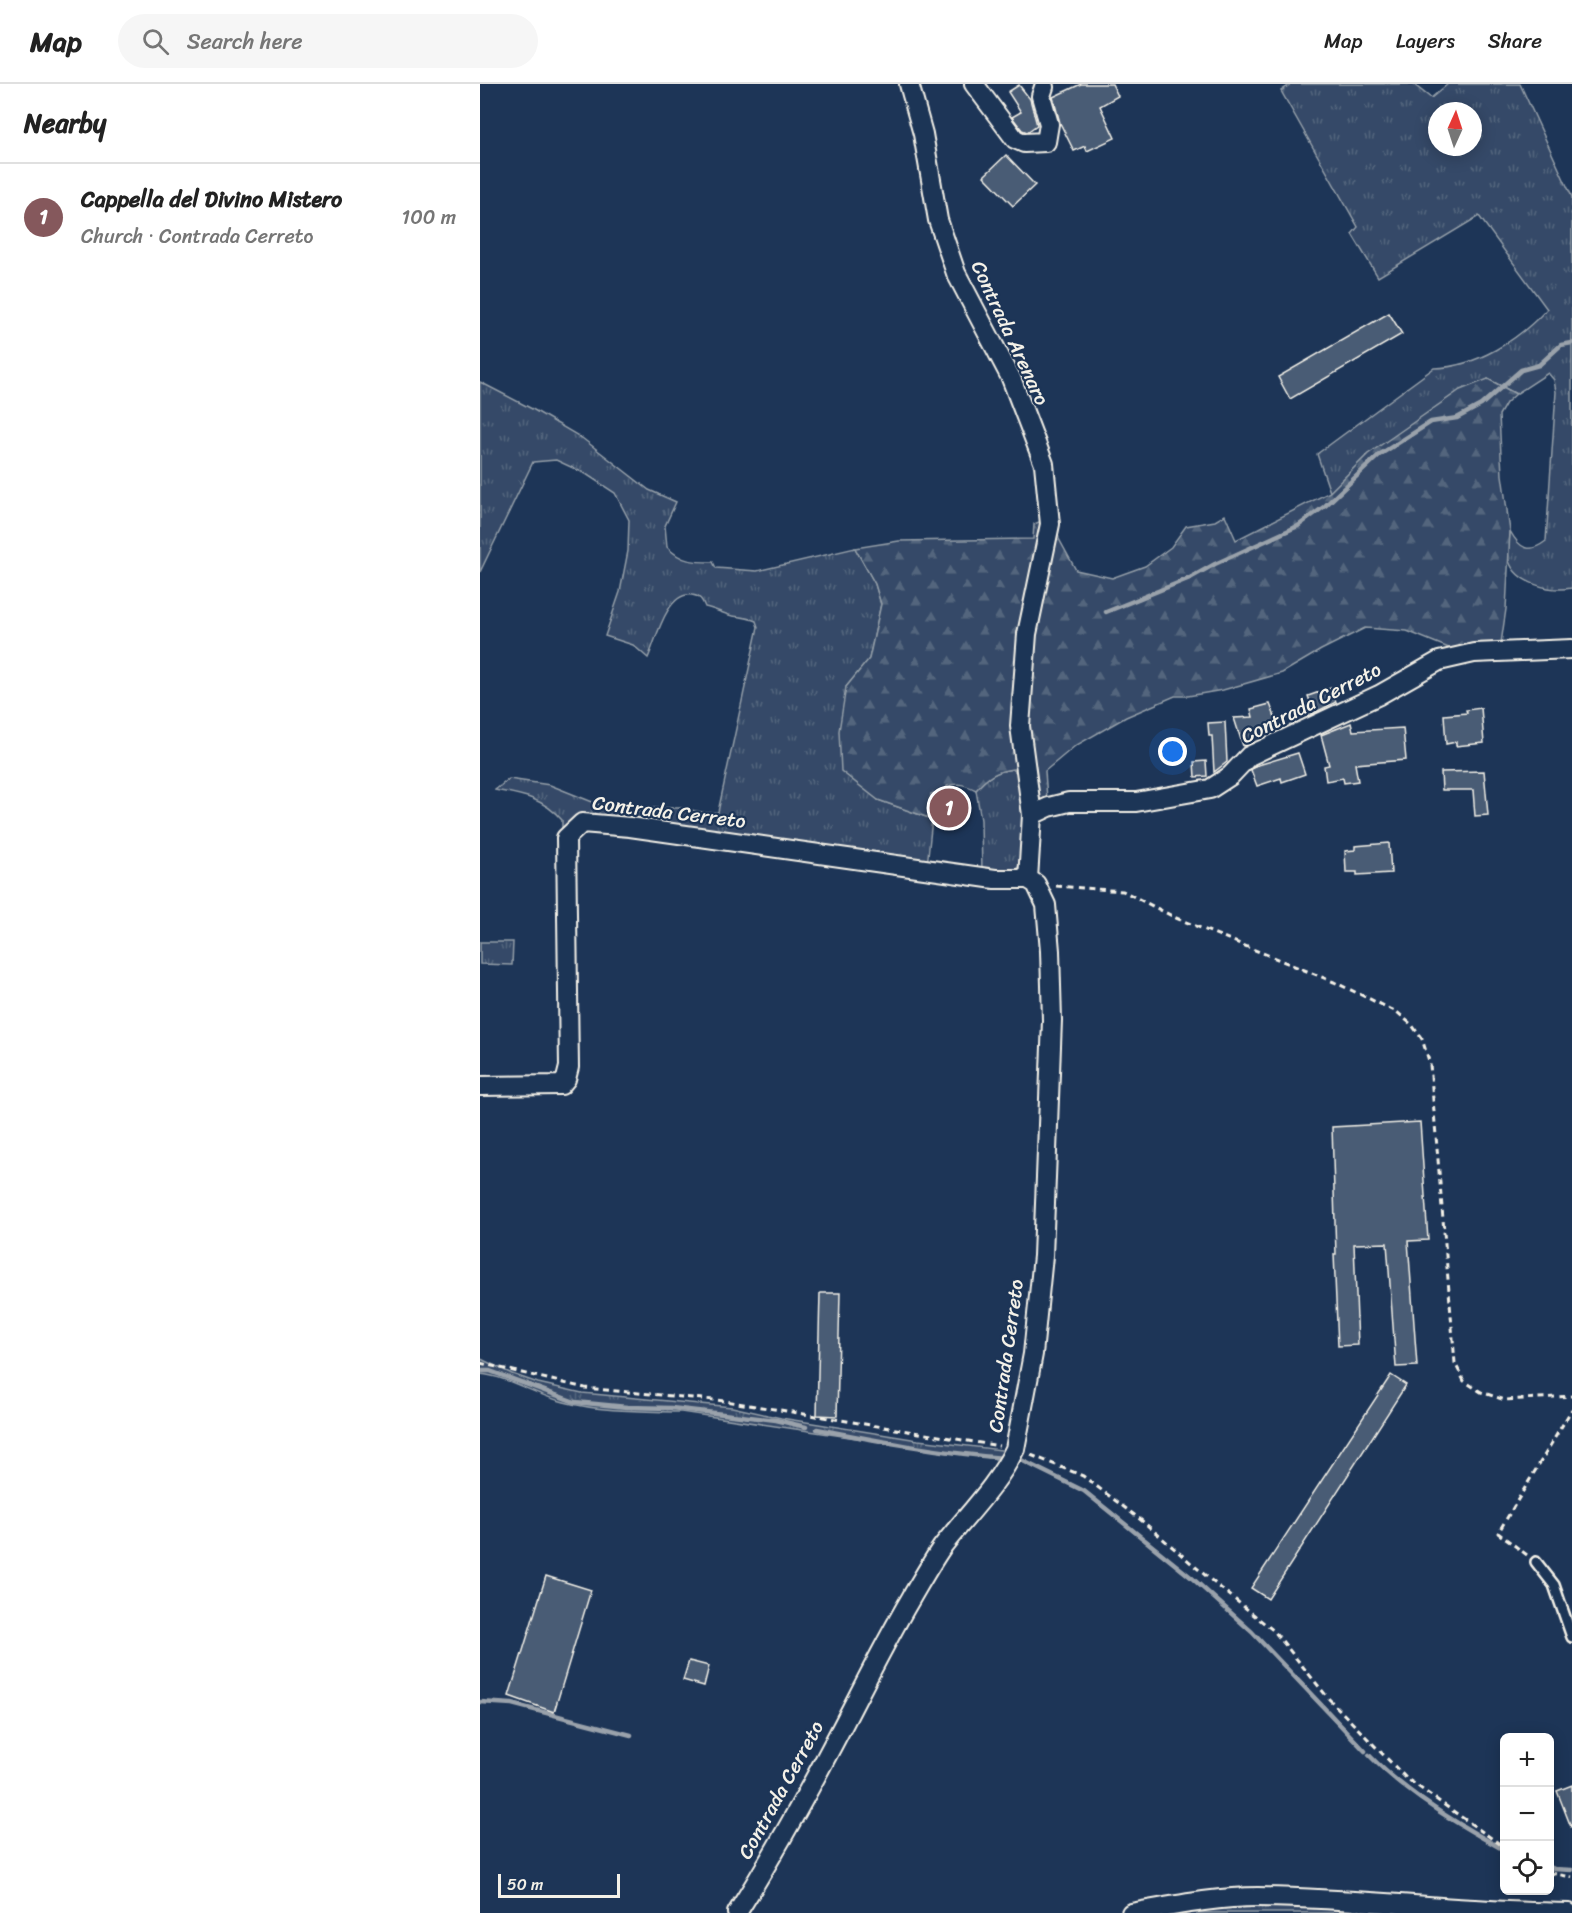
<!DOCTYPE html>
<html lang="en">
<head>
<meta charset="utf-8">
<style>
	body { margin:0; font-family:Sriracha,sans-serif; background:#f6f6f6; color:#222 }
	.controls { position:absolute; right:18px; bottom:18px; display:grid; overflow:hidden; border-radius:9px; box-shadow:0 3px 15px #0003 }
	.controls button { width:54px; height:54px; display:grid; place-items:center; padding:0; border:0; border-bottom:2px solid #e0e0e0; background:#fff; color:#222; font:30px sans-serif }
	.compass { position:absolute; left:948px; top:18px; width:54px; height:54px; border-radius:50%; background:#fff; box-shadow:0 3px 15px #0003; rotate:3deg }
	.scale { position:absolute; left:18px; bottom:15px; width:122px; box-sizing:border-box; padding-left:6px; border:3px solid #f4f1e8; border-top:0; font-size:16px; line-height:21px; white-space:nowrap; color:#f4f1e8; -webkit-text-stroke:4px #1d3557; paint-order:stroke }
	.you { position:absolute; left:693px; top:668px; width:21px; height:21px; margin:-15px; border:4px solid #fff; border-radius:50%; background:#1a73e8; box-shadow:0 0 0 9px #1a73e833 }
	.badge { display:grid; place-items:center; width:39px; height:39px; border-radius:50%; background:#85585c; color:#fff; font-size:20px; font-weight:700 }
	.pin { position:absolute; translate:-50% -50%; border:3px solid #fff; box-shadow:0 2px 6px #0006 }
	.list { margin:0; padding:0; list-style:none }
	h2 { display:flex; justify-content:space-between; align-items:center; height:78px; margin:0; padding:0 24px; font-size:26px }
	h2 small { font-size:20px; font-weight:400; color:#767676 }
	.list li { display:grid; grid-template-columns:39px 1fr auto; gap:18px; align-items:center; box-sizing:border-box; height:108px; padding:0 24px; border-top:2px solid #e0e0e0 }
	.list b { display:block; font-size:22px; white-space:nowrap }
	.list p { margin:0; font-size:20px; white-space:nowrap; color:#767676 }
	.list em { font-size:20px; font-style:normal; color:#767676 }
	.icon { flex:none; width:33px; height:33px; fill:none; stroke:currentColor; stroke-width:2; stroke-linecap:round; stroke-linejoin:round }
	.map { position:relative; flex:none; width:1092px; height:1829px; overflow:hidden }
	header { display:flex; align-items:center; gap:36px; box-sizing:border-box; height:84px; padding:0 30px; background:#fff; border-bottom:2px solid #e0e0e0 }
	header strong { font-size:28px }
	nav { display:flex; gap:33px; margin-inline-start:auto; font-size:21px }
	.search { width:420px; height:54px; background:#f6f6f6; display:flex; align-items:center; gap:15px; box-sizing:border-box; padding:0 21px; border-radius:33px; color:#767676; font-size:22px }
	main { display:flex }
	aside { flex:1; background:#fff }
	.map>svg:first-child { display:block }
	.grass { fill:url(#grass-tufts); stroke:#949ea8; stroke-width:1.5; fill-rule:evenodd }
	.forest { fill:url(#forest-firs); stroke:#949ea8; stroke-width:1.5 }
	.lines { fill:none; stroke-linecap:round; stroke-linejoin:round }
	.stream { stroke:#9aa2ab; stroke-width:4.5 }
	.building { fill:#485b74; stroke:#f4f1e8; stroke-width:1.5 }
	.lane-casing { stroke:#f4f1e8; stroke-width:14 }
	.street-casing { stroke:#f4f1e8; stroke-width:22 }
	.path { stroke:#f4f1e8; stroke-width:3; stroke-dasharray:6 4.5; stroke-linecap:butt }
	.lane { stroke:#1d3557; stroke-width:9 }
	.street { stroke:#1d3557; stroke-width:18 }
	.labels { text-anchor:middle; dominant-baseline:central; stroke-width:4.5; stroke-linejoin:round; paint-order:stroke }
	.street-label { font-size:20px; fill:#f4f1e8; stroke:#1d3557 }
</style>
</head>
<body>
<header>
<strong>Map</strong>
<div class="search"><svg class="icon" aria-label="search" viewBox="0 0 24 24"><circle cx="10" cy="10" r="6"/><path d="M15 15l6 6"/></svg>Search here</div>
<nav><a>Map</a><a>Layers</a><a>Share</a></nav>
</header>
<main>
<aside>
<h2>Nearby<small></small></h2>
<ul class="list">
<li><span class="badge">1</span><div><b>Cappella del Divino Mistero</b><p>Church · Contrada Cerreto</p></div><em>100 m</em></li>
</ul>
</aside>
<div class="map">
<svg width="1092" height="1829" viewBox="0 0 1092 1829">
	<defs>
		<pattern id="grass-tufts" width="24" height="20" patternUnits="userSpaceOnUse" patternTransform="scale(1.5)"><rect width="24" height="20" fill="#354a67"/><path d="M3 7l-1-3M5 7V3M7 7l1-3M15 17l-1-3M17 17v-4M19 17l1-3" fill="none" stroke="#53657d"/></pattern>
		<pattern id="forest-firs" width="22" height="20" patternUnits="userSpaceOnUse" patternTransform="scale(1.5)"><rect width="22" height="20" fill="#354a67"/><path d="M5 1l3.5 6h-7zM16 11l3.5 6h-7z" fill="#53657d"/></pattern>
	</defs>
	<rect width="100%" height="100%" fill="#1d3557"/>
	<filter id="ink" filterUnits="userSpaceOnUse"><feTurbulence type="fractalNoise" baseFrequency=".0167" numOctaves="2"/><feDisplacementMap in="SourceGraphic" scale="12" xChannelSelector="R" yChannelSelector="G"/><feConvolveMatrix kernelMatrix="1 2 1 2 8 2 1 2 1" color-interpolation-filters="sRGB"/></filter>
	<g filter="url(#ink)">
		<!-- grass -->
		<g class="grass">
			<path d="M 811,0 L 933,0 L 951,14 L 968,0 L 1040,0 L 1092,113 L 1092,504 C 1071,508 1037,500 1029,477 C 1026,469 1030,456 1030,447 C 1040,465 1049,470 1066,457 L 1076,308 L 1074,296 L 1068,289 L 1036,310 L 1008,295 L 888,370 L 850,408 L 837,370 L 954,284 C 997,283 1038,256 1067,225 L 999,132 L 898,193 L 872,150 L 878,143 L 801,7 ZM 957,27 L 993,27 L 993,63 L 957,63 Z"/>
			<path d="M 0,298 L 54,326 L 102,354 L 169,406 L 196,418 L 185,442 L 187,463 C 201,478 214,478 233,478 L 236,484 L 277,487 L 375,464 L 395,500 L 401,520 L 389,575 L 366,603 L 398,716 L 452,735 L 447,782 L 132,738 L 82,748 L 82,736 C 63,714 43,711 15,706 L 29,695 L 70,701 L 130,725 L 155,728 L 173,724 L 201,724 L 226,729 L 238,728 L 278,543 L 276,537 C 267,533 262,533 253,532 C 249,532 232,524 225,523 C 222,516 220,512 212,511 C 187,507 176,556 168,574 L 153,561 L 125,552 L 140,508 L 148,467 L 149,436 L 135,409 L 106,390 L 76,376 L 53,378 L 0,488 Z"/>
			<path d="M 533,685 L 540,692 L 544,740 L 539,782 L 530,791 L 502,789 L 501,736 L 496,706 C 507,693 516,687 533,685 Z"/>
			<path d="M 0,858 L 33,858 L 32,881 L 0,880 Z"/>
			<path d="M 1,1275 L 32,1290 L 58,1299 L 102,1309 L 252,1323 L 301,1334 L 438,1356 L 530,1367 L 524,1376 L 201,1328 C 163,1327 121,1328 84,1318 C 55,1311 30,1293 0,1290 Z"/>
			<path d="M 768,1819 L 974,1829 L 675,1829 Z"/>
		</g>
		<!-- forest -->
		<path class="forest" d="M 1008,295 L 1036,310 L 1026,319 L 1019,331 L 1022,391 L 1030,447 L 1026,525 L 1021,559 L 976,567 L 927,547 L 885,544 L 841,566 L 802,589 L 743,606 L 708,612 L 695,612 L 646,633 L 595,662 L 565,687 L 567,715 L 544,733 L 540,692 L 533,685 C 516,687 507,693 496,706 C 486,701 478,698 467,702 L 465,710 L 451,710 L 452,735 L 398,716 L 361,687 L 359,647 L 366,603 L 389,575 L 401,520 L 395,500 L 375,464 L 419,457 L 553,455 L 554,440 L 574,432 L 579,455 L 596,486 L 632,494 L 665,482 L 691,463 L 706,442 L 735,437 L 745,431 L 756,456 L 850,408 L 888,370 L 980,306 Z"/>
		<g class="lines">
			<!-- stream -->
			<g class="stream">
				<path d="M 626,528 L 710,494 L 735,480 L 818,442 L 845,422 L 899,371 L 951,338 L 977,334 L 1001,321 L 1041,286 L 1059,281 L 1081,261 L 1092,259"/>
				<path d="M 0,1287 L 10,1287 L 95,1318 L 147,1323 L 191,1324 L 296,1336 L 326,1343"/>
				<path d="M 337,1345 C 399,1357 461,1369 524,1374"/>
				<path d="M 537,1374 L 604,1407 L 712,1494 L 772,1548 L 885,1667"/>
				<path d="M 0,1618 L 32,1620 L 151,1651"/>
				<path d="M 889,1671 C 928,1711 976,1739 1024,1766"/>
				<path d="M 1070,1783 L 1074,1785 L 1092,1786"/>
			</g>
		</g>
		<!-- building -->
		<g class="building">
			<path d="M 601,0 L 632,0 L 638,12 L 620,22 L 635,54 L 607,67 L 605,62 L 594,67 L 580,39 L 573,13 Z"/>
			<path d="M 539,1 L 550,15 L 557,41 L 547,48 L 542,46 L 532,33 L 541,28 L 528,8 Z"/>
			<path d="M 526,71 L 555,101 L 533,122 L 504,92 Z"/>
			<path d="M 909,229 L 922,250 L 810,315 L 798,293 Z"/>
			<path d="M 851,604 L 856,618 L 828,632 L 825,622 L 831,620 L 828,612 Z"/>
			<path d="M 790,620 L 799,643 L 771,652 L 772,658 L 763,662 L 754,634 L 773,633 L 771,625 Z"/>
			<path d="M 1001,624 L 1004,659 L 976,662 L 976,658 L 966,660 L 964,631 L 987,629 L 986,626 Z"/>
			<path d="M 745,638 L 747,678 L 734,688 L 732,652 L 729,652 L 728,639 Z"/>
			<path d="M 871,639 L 873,647 L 923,644 L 926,676 L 875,680 L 878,697 L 864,699 L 863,694 L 846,697 L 844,682 L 849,681 L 841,651 Z"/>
			<path d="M 818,669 L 825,690 L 802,698 L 801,694 L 777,702 L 771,686 L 775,682 Z"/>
			<path d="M 726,677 L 727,692 L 715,693 L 714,678 Z"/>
			<path d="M 1004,687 L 1008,731 L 995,732 L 993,706 L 962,706 L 961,688 Z"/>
			<path d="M 909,759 L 911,789 L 877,791 L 877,788 L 866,788 L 865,767 L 875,766 L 875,762 Z"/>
			<path d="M 940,1038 L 948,1156 L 928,1157 L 937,1282 L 916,1283 L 907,1159 L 874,1160 L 878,1261 L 858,1262 L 854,1170 L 856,1170 L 852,1043 Z"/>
			<path d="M 340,1209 L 360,1209 L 357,1332 L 337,1331 Z"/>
			<path d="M 911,1291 L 926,1301 L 788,1515 L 771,1504 Z"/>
			<path d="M 66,1492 L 111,1506 L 74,1628 L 29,1612 Z"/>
			<path d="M 209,1577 L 229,1582 L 224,1602 L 203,1596 Z"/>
			<path d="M 1092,1701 L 1092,1743 L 1091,1743 L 1077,1707 Z"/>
		</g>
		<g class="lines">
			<!-- lane casing -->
			<g class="lane-casing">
				<path id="lane" d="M 1056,1478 L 1074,1501 L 1092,1553"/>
			</g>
			<!-- street casing -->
			<g class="street-casing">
				<g id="street">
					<path d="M 429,0 L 443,50 L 458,136 L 476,189 L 531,294 L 564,380 L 570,440 L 547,550 L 540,642 L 552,731"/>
					<path d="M 494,0 L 535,55 L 544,59 L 566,58 L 569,40 L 561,12 L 564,3"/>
					<path d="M 0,1002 L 81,1001 L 86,995 L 89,983 L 86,754 L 102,739 L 150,743 L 515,795 L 548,795 L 552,731 L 569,723 L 589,718 L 656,718 L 730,705 L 750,692 L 769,672 L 899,611 L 959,577 L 994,569 L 1092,565"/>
					<path d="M 257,1829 C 300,1761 338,1690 375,1618 C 393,1583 411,1548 431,1514 C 441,1497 451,1479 462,1463 C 487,1431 517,1402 535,1365 L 553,1270 L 563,1172 L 572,936 L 570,867 L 566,821 L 556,800 L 548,795"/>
					<path d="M 651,1829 C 692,1822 735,1813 778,1813 C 882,1814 985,1828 1089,1829"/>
				</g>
			</g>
			<!-- path -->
			<g class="path">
				<path d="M 576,802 L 643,807 L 696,834 L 854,898 L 917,928 L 932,941 L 942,955 L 950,980 L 975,1279 L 984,1297 L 1001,1308 L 1025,1316 L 1092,1312"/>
				<path d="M 0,1279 L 105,1304 L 245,1317 L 519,1362"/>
				<path d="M 551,1371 L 603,1392 L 661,1436 L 732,1497 L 794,1547 L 849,1615 L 926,1694 L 1024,1763"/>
				<path d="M 1047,1471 L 1018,1449 L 1092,1325"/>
				<path d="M 1070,1789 L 1092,1793"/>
			</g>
			<!-- lane -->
			<use href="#lane" class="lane"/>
			<!-- street -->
			<use href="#street" class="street"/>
		</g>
	</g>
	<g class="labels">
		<!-- street labels -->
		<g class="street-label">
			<text transform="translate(530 249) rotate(65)">Contrada Arenaro</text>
			<text transform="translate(831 619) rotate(-27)">Contrada Cerreto</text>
			<text transform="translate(189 728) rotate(7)">Contrada Cerreto</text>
			<text transform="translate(526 1272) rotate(-82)">Contrada Cerreto</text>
			<text transform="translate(301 1706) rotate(-61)">Contrada Cerreto</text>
		</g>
	</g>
</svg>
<div class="controls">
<button>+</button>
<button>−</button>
<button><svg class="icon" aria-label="locate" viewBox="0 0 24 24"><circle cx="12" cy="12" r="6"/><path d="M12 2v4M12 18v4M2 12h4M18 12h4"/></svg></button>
</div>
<svg class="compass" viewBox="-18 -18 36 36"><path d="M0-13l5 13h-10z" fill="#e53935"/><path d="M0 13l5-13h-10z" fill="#767676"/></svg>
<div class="scale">50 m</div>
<div class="you"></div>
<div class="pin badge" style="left:469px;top:724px">1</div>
</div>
</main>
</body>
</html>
